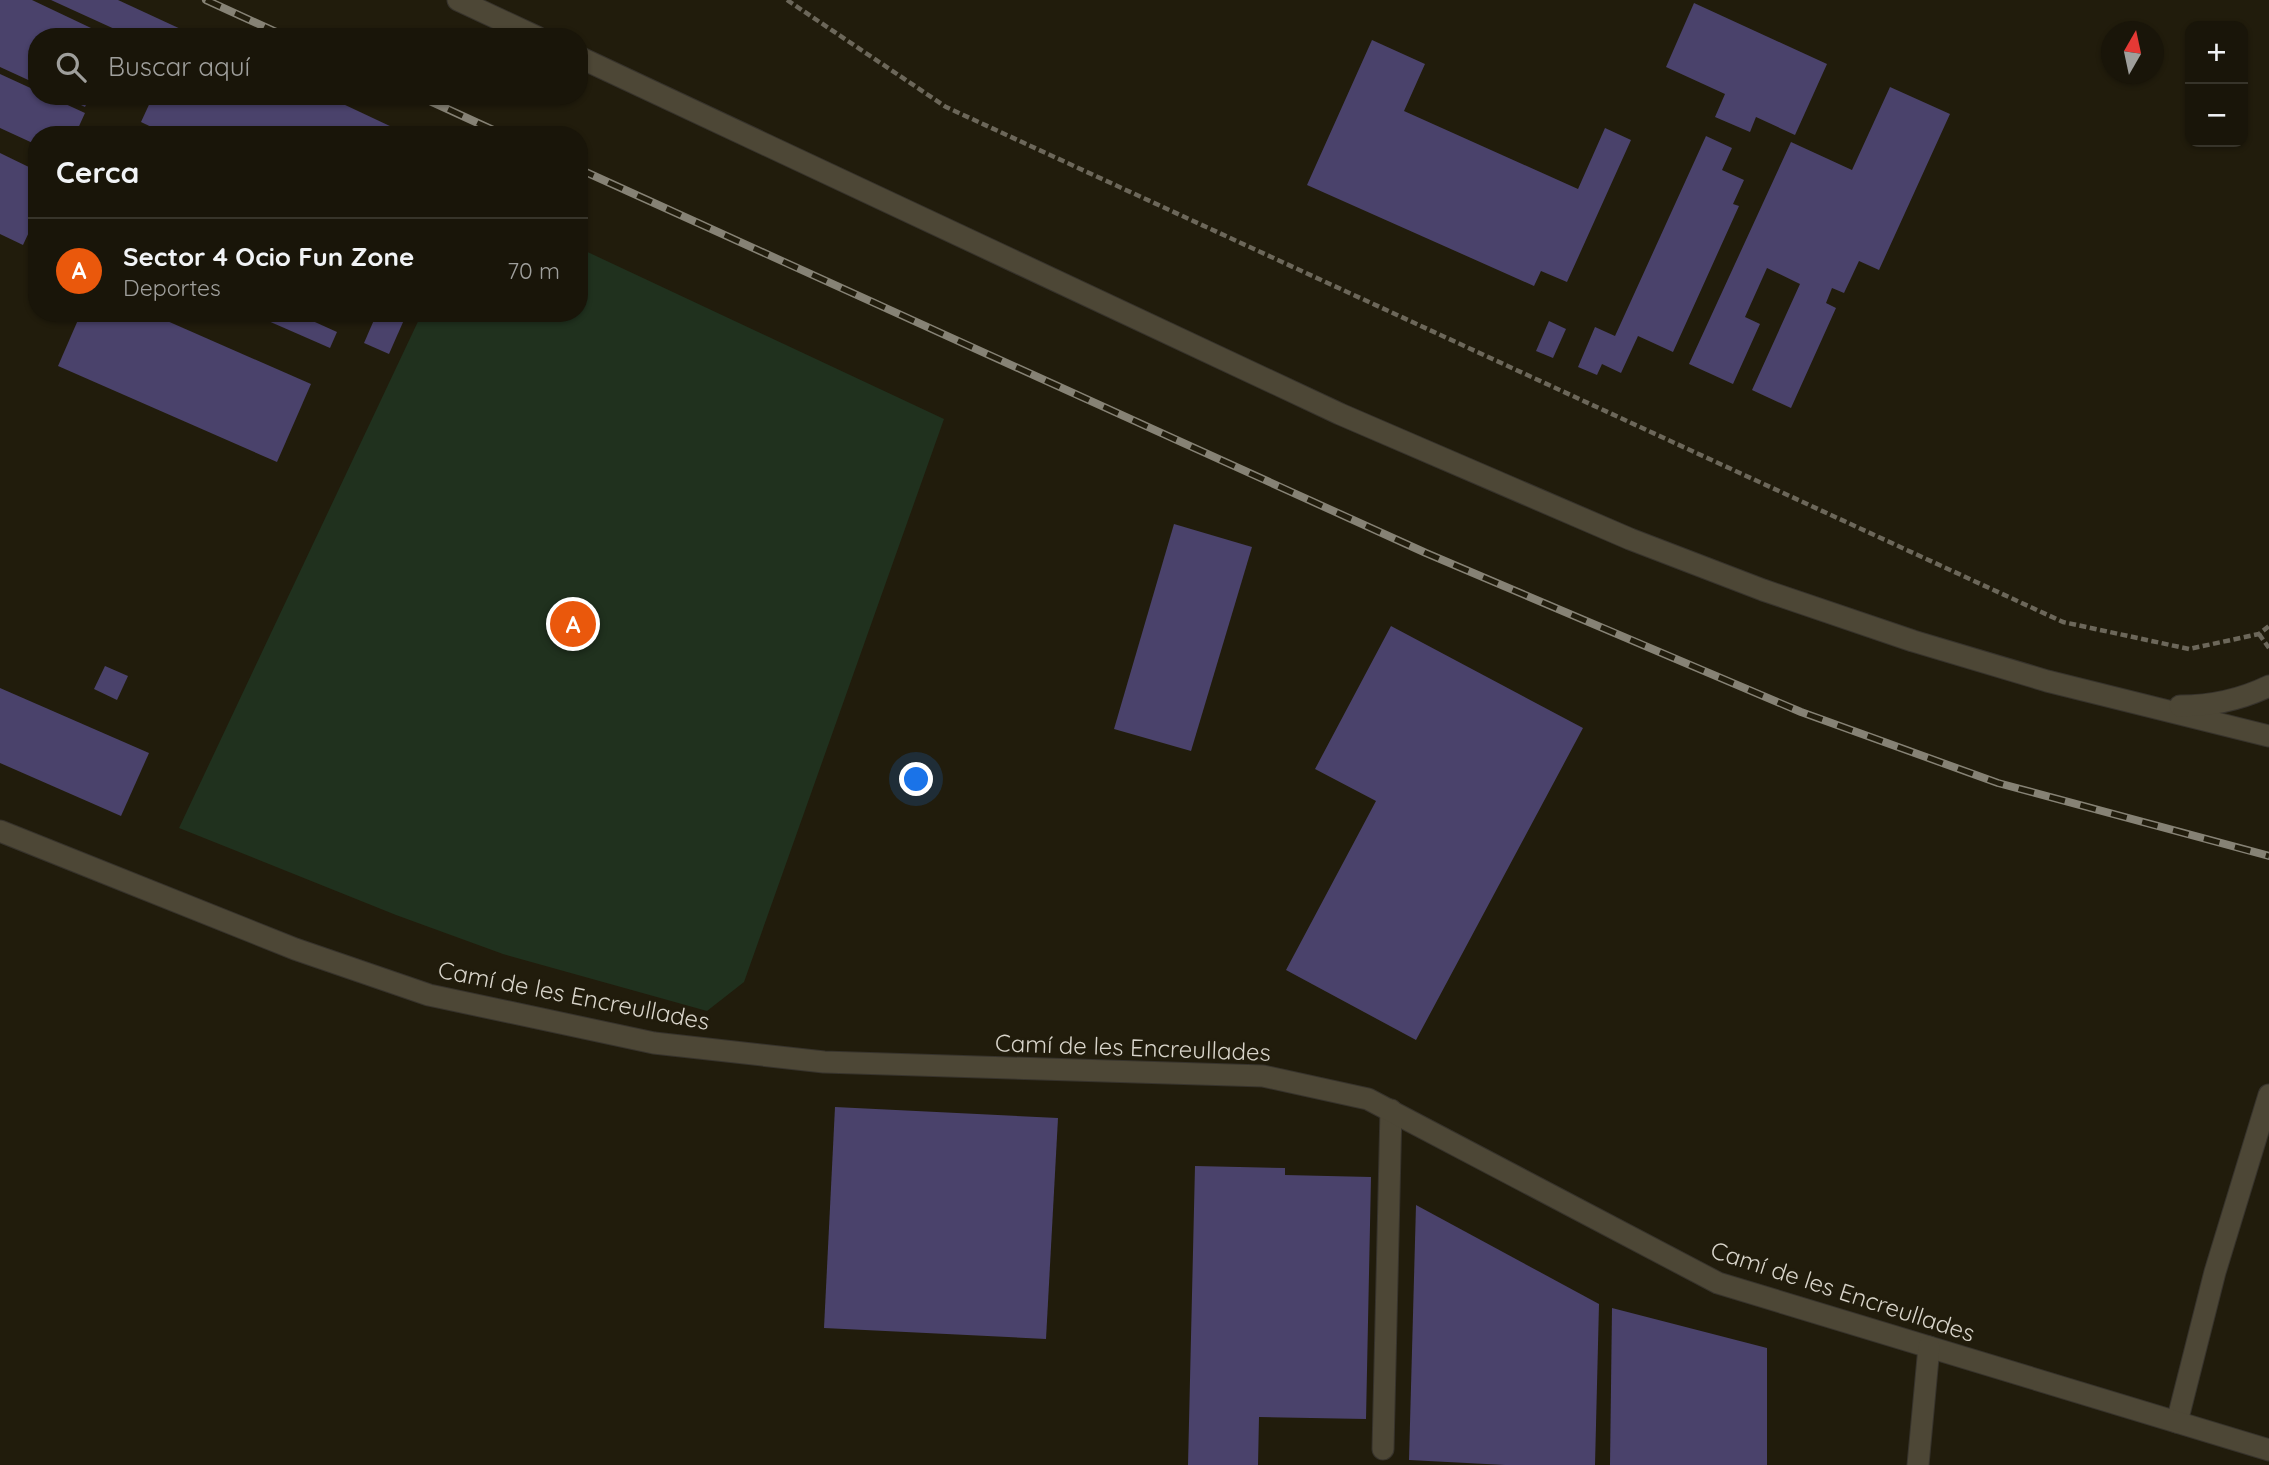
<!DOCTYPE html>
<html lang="es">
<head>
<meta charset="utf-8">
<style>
	body { margin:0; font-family:Quicksand,sans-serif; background:#221e12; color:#f1f3f6 }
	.controls { position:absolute; right:21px; top:21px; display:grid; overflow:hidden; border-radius:14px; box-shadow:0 2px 5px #0004 }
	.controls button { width:63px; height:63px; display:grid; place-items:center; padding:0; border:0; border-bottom:2px solid #37342a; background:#191509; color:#f1f3f6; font:35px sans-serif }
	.compass { position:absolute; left:2101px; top:21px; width:63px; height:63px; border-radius:50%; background:#191509; box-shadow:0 2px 5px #0004; rotate:9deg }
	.you { position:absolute; left:917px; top:780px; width:24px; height:24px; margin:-18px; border:5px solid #fff; border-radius:50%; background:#1a73e8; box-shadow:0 0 0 10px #1a73e833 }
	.badge { display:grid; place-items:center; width:46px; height:46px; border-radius:50%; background:#ea580c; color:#fff; font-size:23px; font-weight:700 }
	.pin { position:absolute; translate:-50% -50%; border:4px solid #fff; box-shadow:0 2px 7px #0006 }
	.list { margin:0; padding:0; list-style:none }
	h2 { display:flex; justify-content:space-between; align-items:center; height:91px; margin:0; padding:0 28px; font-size:30px }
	h2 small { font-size:23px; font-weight:400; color:#9f9f9c }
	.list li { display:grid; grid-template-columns:46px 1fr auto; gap:21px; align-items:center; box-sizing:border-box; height:105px; padding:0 28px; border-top:2px solid #37342a }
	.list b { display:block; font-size:26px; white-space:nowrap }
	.list p { margin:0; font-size:23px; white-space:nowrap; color:#9f9f9c }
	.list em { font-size:23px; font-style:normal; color:#9f9f9c }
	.icon { flex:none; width:38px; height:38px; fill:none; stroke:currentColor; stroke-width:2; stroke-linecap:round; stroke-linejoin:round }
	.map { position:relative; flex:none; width:2269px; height:1465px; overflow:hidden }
	.search { position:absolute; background:#191509; box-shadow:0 2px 5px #0004; left:28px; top:28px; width:560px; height:77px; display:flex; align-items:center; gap:18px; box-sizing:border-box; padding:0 24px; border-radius:28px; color:#9f9f9c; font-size:26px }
	.panel { position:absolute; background:#191509; box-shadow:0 2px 5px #0004; left:28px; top:126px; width:560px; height:196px; border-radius:28px }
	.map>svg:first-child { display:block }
	.green { fill:#20311e }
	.building { fill:#4a426b }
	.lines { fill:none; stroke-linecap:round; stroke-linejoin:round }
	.lane-casing { stroke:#37332c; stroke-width:23 }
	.street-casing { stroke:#37332c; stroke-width:23 }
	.path { stroke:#6c675a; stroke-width:4.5; stroke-dasharray:7 3.5; stroke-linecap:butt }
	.lane { stroke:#4d4736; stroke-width:21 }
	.street { stroke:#4d4736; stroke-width:21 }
	.rail-casing { stroke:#868275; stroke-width:8 }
	.rail { stroke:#211c0c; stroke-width:5; stroke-dasharray:16; stroke-linecap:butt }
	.labels { text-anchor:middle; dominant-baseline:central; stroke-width:5; stroke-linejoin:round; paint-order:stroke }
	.street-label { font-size:24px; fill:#d8d4ca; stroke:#211c0c }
</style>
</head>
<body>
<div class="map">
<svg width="2269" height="1465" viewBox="0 0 2269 1465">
	<rect width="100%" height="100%" fill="#211c0c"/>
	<!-- green -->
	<path class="green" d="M 579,248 L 944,419 L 744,982 L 707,1011 L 503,954 L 396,915 L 179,828 L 422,313 L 579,313 Z"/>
	<!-- building -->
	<g class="building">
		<path d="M 0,0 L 32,0 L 110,37 L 37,37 L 37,84 L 0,67 Z"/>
		<path d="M 51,0 L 118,0 L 198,37 L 132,37 Z"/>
		<path d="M 1694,3 L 1827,64 L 1795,135 L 1756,117 L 1750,132 L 1715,117 L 1725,94 L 1666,67 Z"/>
		<path d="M 1372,40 L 1425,64 L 1404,111 L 1578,189 L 1605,128 L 1631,140 L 1567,282 L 1541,271 L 1534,286 L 1307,185 Z"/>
		<path d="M 0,74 L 37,91 L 37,96 L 48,96 L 85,113 L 75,135 L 37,135 L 37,145 L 0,128 Z"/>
		<path d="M 1890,87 L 1950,114 L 1879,270 L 1859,261 L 1844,293 L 1832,288 L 1826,303 L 1836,308 L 1791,408 L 1752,390 L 1800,284 L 1767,268 L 1745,317 L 1760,324 L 1733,384 L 1689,364 L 1791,142 L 1852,170 Z"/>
		<path d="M 63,96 L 90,96 L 85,107 Z"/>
		<path d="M 153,96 L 326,96 L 409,135 L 168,135 L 141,122 Z"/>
		<path d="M 1706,136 L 1732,148 L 1722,170 L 1744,180 L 1733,204 L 1739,206 L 1673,352 L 1638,336 L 1621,373 L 1602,364 L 1597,375 L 1578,367 L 1595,327 L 1615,336 Z"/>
		<path d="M 0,153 L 37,171 L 37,215 L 23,245 L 0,234 Z"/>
		<path d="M 81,313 L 149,313 L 311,384 L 277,462 L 58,366 Z"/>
		<path d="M 250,313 L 295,313 L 337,332 L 330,348 Z"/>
		<path d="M 377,313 L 407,313 L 389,354 L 364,343 Z"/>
		<path d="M 1549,321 L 1566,329 L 1553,358 L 1536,351 Z"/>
		<path d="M 1174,524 L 1252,547 L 1191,751 L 1114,729 Z"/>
		<path d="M 1391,626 L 1583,728 L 1416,1040 L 1286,970 L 1376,801 L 1315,769 Z"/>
		<path d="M 105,666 L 128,676 L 117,700 L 94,689 Z"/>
		<path d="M 0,688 L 149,753 L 121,816 L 0,763 Z"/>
		<path d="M 835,1107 L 1058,1118 L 1046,1339 L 824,1328 Z"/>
		<path d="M 1195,1166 L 1285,1168 L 1285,1175 L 1371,1177 L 1366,1419 L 1259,1417 L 1258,1465 L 1188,1465 Z"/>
		<path d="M 1416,1205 L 1599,1304 L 1595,1465 L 1505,1465 L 1409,1460 Z"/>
		<path d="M 1612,1308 L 1767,1348 L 1767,1465 L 1610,1465 Z"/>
	</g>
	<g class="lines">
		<!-- lane casing -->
		<g class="lane-casing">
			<g id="lane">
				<path d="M 2177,1422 L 2215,1272 L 2269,1095"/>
				<path d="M 1383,1449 L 1391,1110"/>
			</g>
		</g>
		<!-- street casing -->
		<g class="street-casing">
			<g id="street">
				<path d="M 458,0 L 537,37"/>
				<path d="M 579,57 L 1340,414 L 1630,539 L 1763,590 L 1913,641 L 2047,681 L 2269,736"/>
				<path d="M 2180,706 C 2212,706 2240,700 2269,686"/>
				<path d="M 0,831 L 295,949 L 429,995 L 654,1043 L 824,1062 L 1263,1076 L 1368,1099 L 1718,1283 L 2269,1450"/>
				<path d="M 1918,1465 L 1929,1347"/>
			</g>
		</g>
		<!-- path -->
		<g class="path">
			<path d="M 787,0 L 946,107 L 2063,622 L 2189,649 L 2259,634 L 2269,626"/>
			<path d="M 2259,634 L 2269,648"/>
		</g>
		<!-- lane -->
		<use href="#lane" class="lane"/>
		<!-- street -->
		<use href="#street" class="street"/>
		<!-- rail casing -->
		<g class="rail-casing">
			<g id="rail">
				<path d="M 206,0 L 287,37"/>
				<path d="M 419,96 L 504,135"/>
				<path d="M 579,169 L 1426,553 L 1801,712 L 1998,783 L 2269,856"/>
			</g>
		</g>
		<!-- rail -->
		<use href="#rail" class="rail"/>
	</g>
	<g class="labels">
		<!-- street labels -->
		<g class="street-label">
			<text transform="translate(574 995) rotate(11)">Camí de les Encreullades</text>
			<text transform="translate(1133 1047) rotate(2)">Camí de les Encreullades</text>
			<text transform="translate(1843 1291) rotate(18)">Camí de les Encreullades</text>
		</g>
	</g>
</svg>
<div class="controls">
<button>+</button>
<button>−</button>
</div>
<svg class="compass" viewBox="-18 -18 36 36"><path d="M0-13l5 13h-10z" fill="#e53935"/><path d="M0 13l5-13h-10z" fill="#9f9f9c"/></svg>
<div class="you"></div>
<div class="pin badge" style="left:573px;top:624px">A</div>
<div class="search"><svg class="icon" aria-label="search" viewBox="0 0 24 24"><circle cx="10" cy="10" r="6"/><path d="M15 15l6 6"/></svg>Buscar aquí</div>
<section class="panel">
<h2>Cerca<small></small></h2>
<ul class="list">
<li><span class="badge">A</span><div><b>Sector 4 Ocio Fun Zone</b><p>Deportes</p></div><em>70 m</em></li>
</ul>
</section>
</div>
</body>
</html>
